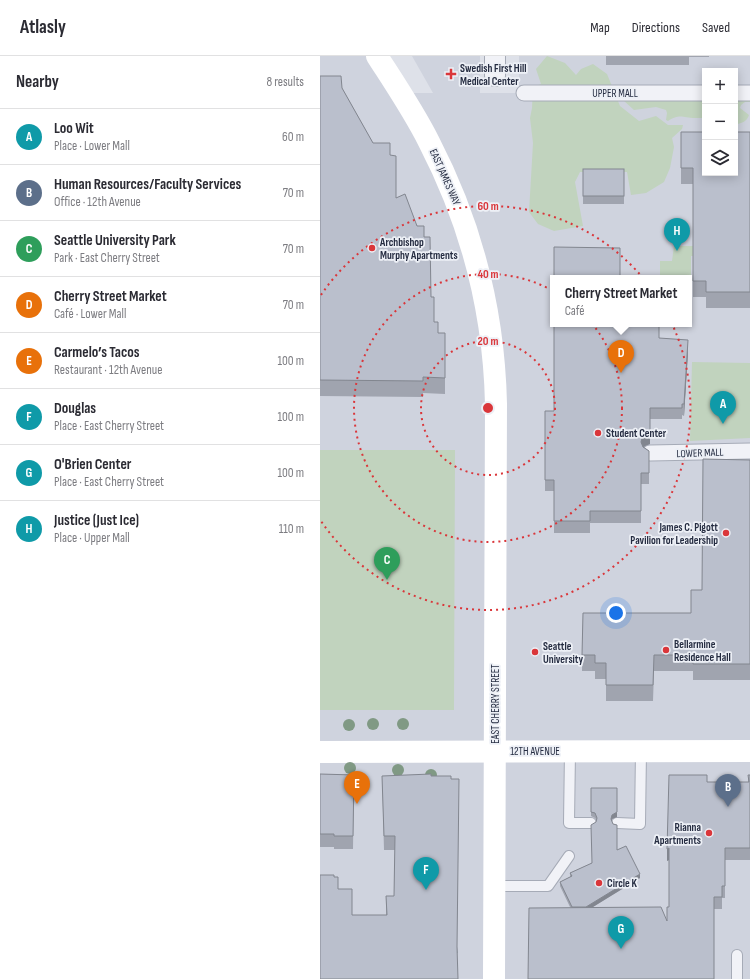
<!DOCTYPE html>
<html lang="en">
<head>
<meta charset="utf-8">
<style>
	body { margin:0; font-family:"Sofia Sans Condensed",sans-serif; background:#f7f7f7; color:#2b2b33 }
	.controls { position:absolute; right:12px; top:12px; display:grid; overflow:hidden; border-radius:0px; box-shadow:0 2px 10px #0003 }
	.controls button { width:36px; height:36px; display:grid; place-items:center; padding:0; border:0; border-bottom:1px solid #e1e1e2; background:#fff; color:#2b2b33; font:20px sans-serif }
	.you { position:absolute; left:296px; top:557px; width:14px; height:14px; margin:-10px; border:3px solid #fff; border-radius:50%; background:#1a73e8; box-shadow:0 0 0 6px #1a73e833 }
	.badge { display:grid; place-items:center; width:26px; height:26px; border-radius:50%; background:#0b8043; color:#fff; font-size:13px; font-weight:700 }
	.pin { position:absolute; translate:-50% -33px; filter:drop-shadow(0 1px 2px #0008) }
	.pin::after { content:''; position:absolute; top:21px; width:14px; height:12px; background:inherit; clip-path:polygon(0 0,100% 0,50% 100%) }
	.popup { position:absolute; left:230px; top:219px; width:142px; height:52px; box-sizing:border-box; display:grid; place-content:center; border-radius:0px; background:#fff; filter:drop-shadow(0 1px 3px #0005); font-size:13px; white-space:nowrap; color:#7c7c81 }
	.popup b { font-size:15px; color:#2b2b33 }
	.popup::after { content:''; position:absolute; left:50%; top:100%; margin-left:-8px; border:8px solid transparent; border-top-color:#fff }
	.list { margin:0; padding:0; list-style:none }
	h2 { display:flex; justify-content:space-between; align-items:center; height:52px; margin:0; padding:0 16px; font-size:17px }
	h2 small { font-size:13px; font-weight:400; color:#7c7c81 }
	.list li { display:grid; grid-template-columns:26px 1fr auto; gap:12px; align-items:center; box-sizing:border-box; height:56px; padding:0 16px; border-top:1px solid #e1e1e2 }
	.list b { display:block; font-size:15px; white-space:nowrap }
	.list p { margin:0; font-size:13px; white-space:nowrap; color:#7c7c81 }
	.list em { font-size:13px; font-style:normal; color:#7c7c81 }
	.icon { flex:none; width:22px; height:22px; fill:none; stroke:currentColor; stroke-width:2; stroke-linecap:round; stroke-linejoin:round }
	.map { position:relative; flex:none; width:430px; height:923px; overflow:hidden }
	header { display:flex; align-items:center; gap:24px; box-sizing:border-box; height:56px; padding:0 20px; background:#fff; border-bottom:1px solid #e1e1e2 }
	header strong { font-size:19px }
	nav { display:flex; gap:22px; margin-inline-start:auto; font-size:14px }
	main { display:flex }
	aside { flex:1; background:#fff }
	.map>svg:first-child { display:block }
	.built { fill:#cfd3de; fill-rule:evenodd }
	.green { fill:#c1d3be }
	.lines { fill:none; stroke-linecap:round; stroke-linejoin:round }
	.service-casing { stroke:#a6abb7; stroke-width:12 }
	.pedestrian-casing { stroke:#a6abb7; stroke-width:17 }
	.minor-casing { stroke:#a6abb7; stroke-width:22 }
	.service { stroke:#f1f2f7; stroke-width:10 }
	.pedestrian { stroke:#f1f2f7; stroke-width:15 }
	.minor { stroke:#f1f2f7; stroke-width:20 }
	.secondary { stroke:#fff; stroke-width:22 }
	.tree { fill:#809984 }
	.wall { fill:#a0a4af }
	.shaded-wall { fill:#82868f }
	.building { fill:#babfcc; stroke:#82868f }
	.ring { fill:none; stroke:#da363a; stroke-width:2; stroke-dasharray:2 4 }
	.poi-dot { fill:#da363a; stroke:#edf0f6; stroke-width:1.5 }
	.labels { text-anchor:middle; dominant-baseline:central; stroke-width:3.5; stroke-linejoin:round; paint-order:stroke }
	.poi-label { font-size:11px; font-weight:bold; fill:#252c41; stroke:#edf0f6; text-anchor:start }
	.street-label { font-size:11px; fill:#252c41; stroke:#edf0f6 }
	.centre { fill:#da363a; stroke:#edf0f6; stroke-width:2 }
	.ring-label { font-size:12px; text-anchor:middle; font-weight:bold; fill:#da363a; stroke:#edf0f6; stroke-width:3.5; stroke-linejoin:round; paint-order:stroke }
</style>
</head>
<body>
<header>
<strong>Atlasly</strong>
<nav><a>Map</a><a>Directions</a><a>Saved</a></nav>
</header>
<main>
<aside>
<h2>Nearby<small>8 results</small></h2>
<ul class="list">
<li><span class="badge" style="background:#0f9aa8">A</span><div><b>Loo Wit</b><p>Place · Lower Mall</p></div><em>60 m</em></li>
<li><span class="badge" style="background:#5c6f8a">B</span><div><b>Human Resources/Faculty Services</b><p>Office · 12th Avenue</p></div><em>70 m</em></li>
<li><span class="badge" style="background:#2e9e5b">C</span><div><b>Seattle University Park</b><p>Park · East Cherry Street</p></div><em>70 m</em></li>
<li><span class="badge" style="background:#e8710a">D</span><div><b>Cherry Street Market</b><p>Café · Lower Mall</p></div><em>70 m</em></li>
<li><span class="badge" style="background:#e8710a">E</span><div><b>Carmelo’s Tacos</b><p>Restaurant · 12th Avenue</p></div><em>100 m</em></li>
<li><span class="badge" style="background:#0f9aa8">F</span><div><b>Douglas</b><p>Place · East Cherry Street</p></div><em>100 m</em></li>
<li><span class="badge" style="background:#0f9aa8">G</span><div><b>O'Brien Center</b><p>Place · East Cherry Street</p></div><em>100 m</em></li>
<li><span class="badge" style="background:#0f9aa8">H</span><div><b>Justice (Just Ice)</b><p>Place · Upper Mall</p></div><em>110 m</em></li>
</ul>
</aside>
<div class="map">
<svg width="430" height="923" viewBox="0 0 430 923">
	<rect width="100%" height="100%" fill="#dee1e9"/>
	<!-- built -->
	<path class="built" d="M 0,0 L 57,0 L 80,37 L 113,37 L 92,0 L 160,0 L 160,37 L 199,37 L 199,0 L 430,0 L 430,923 L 0,923 ZM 385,15 L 415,15 L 415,117 L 385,117 ZM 233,222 L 369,222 L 369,268 L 233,268 Z"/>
	<!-- green -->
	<g class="green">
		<path d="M 227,0 L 245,7 L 256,19 L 261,13 L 273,8 L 287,18 L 300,50 L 319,65 L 336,60 L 348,69 L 363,69 L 362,73 L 352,82 L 354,91 L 350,112 L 344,126 L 326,137 L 311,139 L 307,116 L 260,116 L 255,126 L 263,170 L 234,175 L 218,168 L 209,156 L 213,87 L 210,62 L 212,52 L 213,31 L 221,28 L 216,13 Z"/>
		<path d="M 303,44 L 385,44 L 385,62 C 381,62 378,62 375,62 C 363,62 360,57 348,65 L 346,64 L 347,57 L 346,54 L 336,51 L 314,54 Z"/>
		<path d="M 415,44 L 430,44 L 430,46 L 425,46 L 421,49 L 420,52 L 429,59 C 427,66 421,67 415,69 Z"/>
		<path d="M 354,190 L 393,190 L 392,200 L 371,200 L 371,226 L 369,226 L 369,222 L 340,222 L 340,205 L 352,205 Z"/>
		<path d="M 372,306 L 430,307 L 430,382 L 370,385 Z"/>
		<path d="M 0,394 L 135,394 L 134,654 L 0,654 Z"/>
	</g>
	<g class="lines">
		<!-- service casing -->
		<g class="service-casing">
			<g id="service">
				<path d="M 250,695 L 249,767 L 271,767"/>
				<path d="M 297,767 L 320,768 L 321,695"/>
				<path d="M 174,830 L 228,830 L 249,800"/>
				<path d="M 417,899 L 417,923"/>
			</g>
		</g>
		<!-- pedestrian casing -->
		<g class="pedestrian-casing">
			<g id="pedestrian">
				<path d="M 204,37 L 385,37"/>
				<path d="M 415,37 L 430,37"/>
				<path d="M 330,397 L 430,395"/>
			</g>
		</g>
		<!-- minor casing -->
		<g class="minor-casing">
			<path id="minor" d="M 175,0 L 175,20"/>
		</g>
		<!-- service -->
		<use href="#service" class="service"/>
		<!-- pedestrian -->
		<use href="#pedestrian" class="pedestrian"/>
		<!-- minor -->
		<use href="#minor" class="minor"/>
		<!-- secondary -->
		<g class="secondary">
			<path d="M 57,0 C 75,28 94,56 109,86 C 151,167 174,256 176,348 L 174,923"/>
			<path d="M 0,696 L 430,695"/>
		</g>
	</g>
	<!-- trees -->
	<g class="tree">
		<circle cx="53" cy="668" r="6"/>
		<circle cx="83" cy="668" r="6"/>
		<circle cx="29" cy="669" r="6"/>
		<circle cx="30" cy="712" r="6"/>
		<circle cx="78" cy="714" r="6"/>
		<circle cx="111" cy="719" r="6"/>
	</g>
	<!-- wall -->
	<g class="wall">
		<path d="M 286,0 L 389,0 L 389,1 L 369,1 L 369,9 L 286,9 Z"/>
		<path d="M 0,20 L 22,32 L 53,87 L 70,99 L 76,142 L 97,170 L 104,181 L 111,241 L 114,266 L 118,277 L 125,277 L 125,338 L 103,337 L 103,341 L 0,340 Z"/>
		<path d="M 361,76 L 430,76 L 430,252 L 386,252 L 386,241 L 373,241 L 373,128 L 361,128 Z"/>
		<rect x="263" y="113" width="41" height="35"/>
		<path d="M 339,282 L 368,296 L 364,360 L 362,359 L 362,363 L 330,363 L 330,388 L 325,390 L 324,391 L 329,395 L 329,428 L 321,428 L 321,467 L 270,467 L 270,477 L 234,477 L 234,435 L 225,435 L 225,355 L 234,355 Z"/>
		<path d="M 430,404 L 430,624 L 373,624 L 373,615 L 334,615 L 333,645 L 286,645 L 286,623 L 275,623 L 275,615 L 262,615 L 263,557 L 371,557 L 382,534 Z"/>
		<path d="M 0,718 L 34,719 L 33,793 L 14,793 L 14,791 L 0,791 Z"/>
		<path d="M 428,719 L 430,719 L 430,804 L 405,804 L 405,842 L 402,842 L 402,853 L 394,853 L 394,923 L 250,851 L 240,830 L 240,826 L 250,821 L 250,817 L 272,807 L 277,765 L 275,762 L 271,760 L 271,732 L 297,761 L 292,763 L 291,764 L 297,794 L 320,822 L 273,851 L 347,865 L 349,851 L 349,804 L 347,805 L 387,726 L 428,726 Z"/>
		<path d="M 62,720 L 111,720 L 138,897 L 0,923 L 14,821 L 18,833 L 32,859 L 66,859 L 66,840 L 74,840 L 75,794 L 64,794 Z"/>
	</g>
	<!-- shaded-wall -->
	<g class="shaded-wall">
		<path d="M 368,284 L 368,296 L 364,360 L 364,348 Z"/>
		<path d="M 330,352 L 330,388 L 325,390 L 322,393 L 321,386 Z"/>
		<path d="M 297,756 L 297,761 L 292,763 L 291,767 L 291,763 L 292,759 Z"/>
		<path d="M 349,792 L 349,804 L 347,805 L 347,793 Z"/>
		<path d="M 320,818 L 320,822 L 255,862 L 255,858 Z"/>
	</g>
	<!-- building -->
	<g class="building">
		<path d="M 0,20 L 21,20 L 22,32 L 53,87 L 70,87 L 70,99 L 76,100 L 76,142 L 85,138 L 97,170 L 104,170 L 104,181 L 110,181 L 111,241 L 114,241 L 114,266 L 118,266 L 118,277 L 125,277 L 125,322 L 103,321 L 103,325 L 0,324 Z"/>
		<path d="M 361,76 L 385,76 L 385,117 L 415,117 L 415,76 L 430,76 L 430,236 L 386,236 L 386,225 L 373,225 L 373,112 L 361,112 Z"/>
		<rect x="263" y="113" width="41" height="27"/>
		<path d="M 234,191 L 300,192 L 300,222 L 234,222 Z"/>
		<path d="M 234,268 L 339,268 L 339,282 L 368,284 L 364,348 L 362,348 L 362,352 L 330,352 L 330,377 L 325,378 L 322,382 L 321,386 L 323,391 L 329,395 L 329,417 L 321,417 L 321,455 L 270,455 L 270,465 L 234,465 L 234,424 L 225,424 L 225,355 L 234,355 Z"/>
		<path d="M 383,403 L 430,404 L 430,608 L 373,608 L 373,599 L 334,599 L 333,629 L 286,629 L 286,607 L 275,607 L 275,599 L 262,599 L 263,557 L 371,557 L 371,534 L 382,534 Z"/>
		<path d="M 0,718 L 34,719 L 33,780 L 14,780 L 14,778 L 0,778 Z"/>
		<path d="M 111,718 L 111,720 L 131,720 L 131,723 L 139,723 L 137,891 L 138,923 L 0,923 L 0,819 L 14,819 L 14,821 L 18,821 L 18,833 L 32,833 L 32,859 L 67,859 L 66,840 L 74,840 L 75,780 L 64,780 L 62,720 Z"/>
		<path d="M 349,719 L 387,719 L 387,726 L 429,726 L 428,719 L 430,719 L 430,792 L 405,792 L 405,830 L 402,830 L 402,841 L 394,841 L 394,923 L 208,923 L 209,852 L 341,851 L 347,865 L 347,851 L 349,851 L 349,792 L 347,793 Z"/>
		<path d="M 271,732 L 297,732 L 297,756 L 292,759 L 291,763 L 293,768 L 297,769 L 297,794 L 306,790 L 320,818 L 266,851 L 252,851 L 240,826 L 252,820 L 250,817 L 272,807 L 271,769 L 276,766 L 277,762 L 275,757 L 271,756 Z"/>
	</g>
	<!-- distance rings -->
	<g class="ring">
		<circle cx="168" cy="352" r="67"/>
		<circle cx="168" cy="352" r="134"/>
		<path d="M1 239A202 202 0 1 1 1 465"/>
	</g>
	<!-- markers -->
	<g class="poi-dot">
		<path d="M129 12h4v4h4v4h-4v4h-4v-4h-4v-4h4z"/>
		<circle cx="52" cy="192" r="4"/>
		<circle cx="278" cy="377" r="4"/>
		<circle cx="406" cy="477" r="4"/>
		<circle cx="346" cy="594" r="4"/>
		<circle cx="215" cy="596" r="4"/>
		<circle cx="389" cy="777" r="4"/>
		<circle cx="279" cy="827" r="4"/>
	</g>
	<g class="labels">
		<!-- poi labels -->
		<g class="poi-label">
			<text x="140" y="12">Swedish First Hill<tspan x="140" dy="13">Medical Center</tspan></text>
			<text x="60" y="186">Archbishop<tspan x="60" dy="13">Murphy Apartments</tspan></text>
			<text x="286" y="377">Student Center</text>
			<text x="398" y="471" text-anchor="end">James C. Pigott<tspan x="398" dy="13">Pavilion for Leadership</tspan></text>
			<text x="354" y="588">Bellarmine<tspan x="354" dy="13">Residence Hall</tspan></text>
			<text x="223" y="590">Seattle<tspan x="223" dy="13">University</tspan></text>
			<text x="381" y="771" text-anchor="end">Rianna<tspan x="381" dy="13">Apartments</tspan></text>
			<text x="287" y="827">Circle K</text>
		</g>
		<!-- street labels -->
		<g class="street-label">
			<text x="295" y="37">UPPER MALL</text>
			<text transform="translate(125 121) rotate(66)">EAST JAMES WAY</text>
			<text transform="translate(380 397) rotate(-2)">LOWER MALL</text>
			<text transform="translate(175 648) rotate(-90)">EAST CHERRY STREET</text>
			<text x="215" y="695">12TH AVENUE</text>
		</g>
	</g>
	<circle cx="168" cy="352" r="6" class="centre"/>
	<g class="ring-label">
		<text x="168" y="154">60 m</text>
		<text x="168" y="222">40 m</text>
		<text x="168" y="289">20 m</text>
	</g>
</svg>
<div class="controls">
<button>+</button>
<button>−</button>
<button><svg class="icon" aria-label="layers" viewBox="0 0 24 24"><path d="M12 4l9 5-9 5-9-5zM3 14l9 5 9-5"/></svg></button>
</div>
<div class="you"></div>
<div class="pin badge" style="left:403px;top:368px;background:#0f9aa8">A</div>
<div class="pin badge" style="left:408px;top:751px;background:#5c6f8a">B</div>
<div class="pin badge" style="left:67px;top:524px;background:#2e9e5b">C</div>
<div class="pin badge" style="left:301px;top:317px;background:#e8710a">D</div>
<div class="popup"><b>Cherry Street Market</b>Café</div>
<div class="pin badge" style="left:37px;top:748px;background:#e8710a">E</div>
<div class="pin badge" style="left:106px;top:834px;background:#0f9aa8">F</div>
<div class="pin badge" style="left:301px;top:893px;background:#0f9aa8">G</div>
<div class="pin badge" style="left:357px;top:195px;background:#0f9aa8">H</div>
</div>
</main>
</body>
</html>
